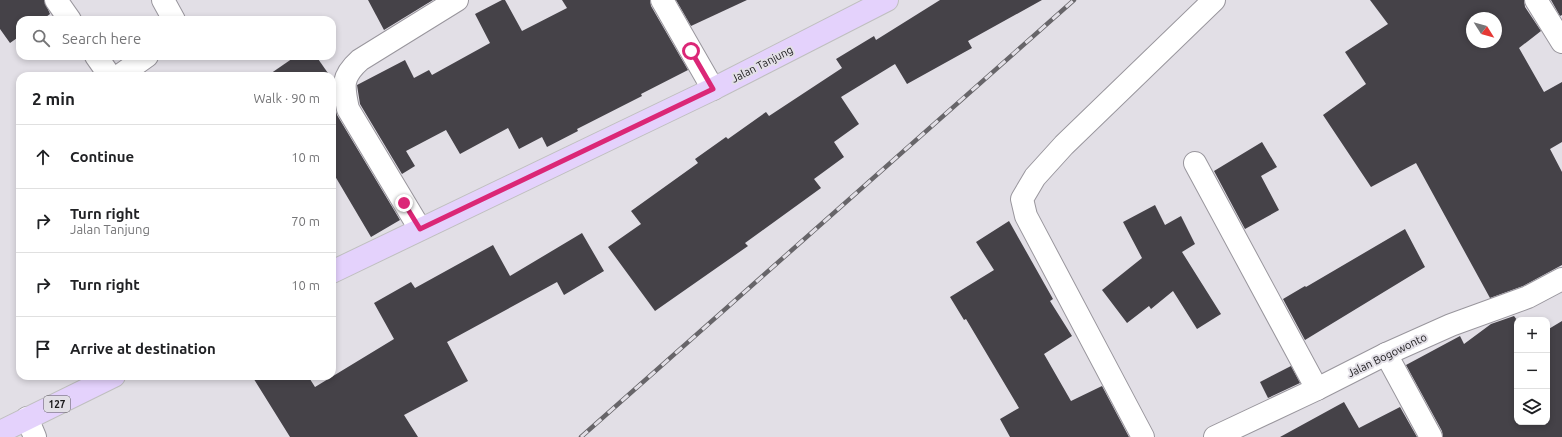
<!DOCTYPE html>
<html lang="en">
<head>
<meta charset="utf-8">
<style>
	body { margin:0; font-family:Ubuntu,sans-serif; background:#f6f6f6; color:#202124 }
	.controls { position:absolute; right:12px; bottom:12px; display:grid; overflow:hidden; border-radius:8px; box-shadow:0 2px 6px #0003 }
	.controls button { width:36px; height:36px; display:grid; place-items:center; padding:0; border:0; border-bottom:1px solid #e0e0e0; background:#fff; color:#202124; font:20px sans-serif }
	.compass { position:absolute; left:1466px; top:12px; width:36px; height:36px; border-radius:50%; background:#fff; box-shadow:0 2px 6px #0003; rotate:127deg }
	.stop { position:absolute; width:12px; height:12px; margin:-9px; border:3px solid #db2777; border-radius:50%; background:#fff }
	.stop.end { background:#db2777; border-color:#fff; box-shadow:0 1px 4px #0008 }
	.list { margin:0; padding:0; list-style:none }
	h2 { display:flex; justify-content:space-between; align-items:center; height:52px; margin:0; padding:0 16px; font-size:17px }
	h2 small { font-size:13px; font-weight:400; color:#757577 }
	.list li { display:grid; grid-template-columns:26px 1fr auto; gap:12px; align-items:center; box-sizing:border-box; height:64px; padding:0 16px; border-top:1px solid #e0e0e0 }
	.list b { display:block; font-size:15px; white-space:nowrap }
	.list p { margin:0; font-size:13px; white-space:nowrap; color:#757577 }
	.list em { font-size:13px; font-style:normal; color:#757577 }
	.icon { flex:none; width:22px; height:22px; fill:none; stroke:currentColor; stroke-width:2; stroke-linecap:round; stroke-linejoin:round }
	.map { position:relative; flex:none; width:1562px; height:437px; overflow:hidden }
	.search { position:absolute; background:#fff; box-shadow:0 2px 6px #0003; left:16px; top:16px; width:320px; height:44px; display:flex; align-items:center; gap:10px; box-sizing:border-box; padding:0 14px; border-radius:12px; color:#757577; font-size:15px }
	.panel { position:absolute; background:#fff; box-shadow:0 2px 6px #0003; left:16px; top:72px; width:320px; height:308px; border-radius:12px }
	.map>svg:first-child { display:block }
	.building { fill:#454248; fill-rule:evenodd }
	.lines { fill:none; stroke-linecap:round; stroke-linejoin:round }
	.minor-casing { stroke:#99969d; stroke-width:24 }
	.major-casing { stroke:#bfbfbf; stroke-width:24 }
	.minor { stroke:#fff; stroke-width:22 }
	.major { stroke:#e4d2fc; stroke-width:22 }
	.rail-casing { stroke:#676569; stroke-width:4.5 }
	.rail { stroke:#e2dfe6; stroke-width:3; stroke-dasharray:9; stroke-linecap:butt }
	.route { stroke:#db2777; stroke-width:5 }
	.labels { text-anchor:middle; dominant-baseline:central; stroke-width:4; stroke-linejoin:round; paint-order:stroke }
	.shield { fill:#e2dfe6; stroke:#565458; stroke-width:1 }
	.shield-label { font-size:10px; font-weight:bold; fill:#1a191b }
	.street-label { font-size:11px; fill:#1a191b; stroke:#e2dfe6 }
</style>
</head>
<body>
<div class="map">
<svg width="1562" height="437" viewBox="0 0 1562 437">
	<rect width="100%" height="100%" fill="#e2dfe6"/>
	<!-- building -->
	<g class="building">
		<path d="M 0,0 L 44,0 L 50,14 L 42,20 L 20,20 L 20,36 L 10,43 L 0,29 Z"/>
		<path d="M 368,0 L 433,0 L 384,30 Z"/>
		<path d="M 502,0 L 505,0 L 522,31 L 567,8 L 562,0 L 650,0 L 651,6 L 688,70 L 641,94 L 642,96 L 577,129 L 578,131 L 547,147 L 542,137 L 519,149 L 508,128 L 460,154 L 446,130 L 406,151 L 415,166 L 402,174 L 360,104 L 357,85 L 405,60 L 414,78 L 429,70 L 432,75 L 490,43 L 475,14 Z"/>
		<path d="M 676,0 L 747,0 L 691,26 Z"/>
		<path d="M 940,0 L 1042,0 L 968,41 L 972,48 L 907,84 L 895,64 L 841,97 L 859,124 L 834,142 L 844,157 L 814,179 L 821,188 L 745,243 L 748,246 L 655,311 L 608,247 L 641,224 L 631,211 L 698,163 L 695,159 L 726,137 L 728,139 L 766,112 L 769,116 L 842,68 L 836,59 L 874,36 L 876,40 Z"/>
		<path d="M 1370,0 L 1524,0 L 1525,7 L 1541,31 L 1519,48 L 1544,92 L 1562,82 L 1562,142 L 1550,149 L 1562,172 L 1562,265 L 1523,286 L 1490,298 L 1416,163 L 1371,187 L 1323,115 L 1366,84 L 1345,52 L 1388,24 ZM 1472,18 L 1496,18 L 1496,42 L 1472,42 Z"/>
		<path d="M 1551,0 L 1562,0 L 1562,15 L 1560,16 Z"/>
		<path d="M 296,56 L 316,56 L 330,76 L 267,76 Z"/>
		<path d="M 333,98 L 337,115 L 400,220 L 371,237 L 332,171 Z"/>
		<path d="M 1262,142 L 1277,167 L 1261,176 L 1279,210 L 1245,229 L 1214,171 Z"/>
		<path d="M 1155,205 L 1165,225 L 1181,216 L 1195,244 L 1182,252 L 1221,314 L 1197,329 L 1173,291 L 1151,309 L 1149,306 L 1127,323 L 1102,290 L 1142,258 L 1123,222 Z"/>
		<path d="M 1009,221 L 1053,299 L 1050,301 L 1072,336 L 1044,354 L 1071,401 L 1102,386 L 1129,437 L 1010,437 L 1000,419 L 1019,408 L 966,319 L 964,320 L 950,297 L 994,270 L 976,242 Z"/>
		<path d="M 1405,229 L 1425,267 L 1305,340 L 1283,299 L 1305,286 L 1306,287 Z"/>
		<path d="M 582,233 L 604,271 L 564,295 L 557,282 L 447,342 L 468,381 L 404,415 L 418,437 L 290,437 L 252,376 L 308,376 L 315,387 L 394,339 L 374,303 L 411,282 L 415,288 L 493,245 L 510,276 Z"/>
		<path d="M 1514,316 L 1517,320 L 1517,422 L 1547,422 L 1547,330 L 1562,321 L 1562,437 L 1443,437 L 1442,431 L 1406,365 L 1460,336 L 1464,344 L 1491,324 Z"/>
		<path d="M 1291,366 L 1300,383 L 1268,398 L 1260,382 Z"/>
		<path d="M 1344,402 L 1359,428 L 1400,407 L 1417,437 L 1280,437 Z"/>
	</g>
	<g class="lines">
		<!-- minor casing -->
		<g class="minor-casing">
			<g id="minor">
				<path d="M 56,0 L 70,20"/>
				<path d="M 163,0 L 174,20"/>
				<path d="M 662,0 L 713,89"/>
				<path d="M 1536,0 L 1562,42"/>
				<path d="M 96,56 L 110,76"/>
				<path d="M 119,76 L 147,56"/>
				<path d="M 1195,163 L 1317,389"/>
				<path d="M 420,229 L 348,109 C 343,86 341,77 360,60 L 457,0"/>
				<path d="M 1386,354 L 1431,437"/>
				<path d="M 27,418 L 35,437"/>
				<path d="M 1143,437 L 1026,216 L 1022,199 L 1035,177 L 1064,145 L 1214,0"/>
				<path d="M 1215,437 L 1317,389 L 1386,354 L 1451,325 L 1528,297 L 1562,279"/>
			</g>
		</g>
		<!-- major casing -->
		<g class="major-casing">
			<g id="major">
				<path d="M 332,272 L 713,89 L 887,0"/>
				<path d="M 0,432 L 114,376"/>
			</g>
		</g>
		<!-- minor -->
		<use href="#minor" class="minor"/>
		<!-- major -->
		<use href="#major" class="major"/>
		<!-- rail casing -->
		<g class="rail-casing">
			<path id="rail" d="M 581,437 L 1074,0"/>
		</g>
		<!-- rail -->
		<use href="#rail" class="rail"/>
	</g>
	<g class="lines">
		<!-- route -->
		<path class="route" d="M 404,203 L 420,229 L 713,89 L 691,51"/>
	</g>
	<g class="labels">
		<!-- shield labels -->
		<rect class="shield" x="44" y="396" width="26" height="16" rx="3"/>
		<g class="shield-label">
			<text x="57" y="404">127</text>
		</g>
		<!-- street labels -->
		<g class="street-label">
			<text transform="translate(762 64) rotate(-27)">Jalan Tanjung</text>
			<text transform="translate(1387 355) rotate(-26)">Jalan Bogowonto</text>
		</g>
	</g>
</svg>
<div class="controls">
<button>+</button>
<button>−</button>
<button><svg class="icon" aria-label="layers" viewBox="0 0 24 24"><path d="M12 4l9 5-9 5-9-5zM3 14l9 5 9-5"/></svg></button>
</div>
<svg class="compass" viewBox="-18 -18 36 36"><path d="M0-13l5 13h-10z" fill="#e53935"/><path d="M0 13l5-13h-10z" fill="#757577"/></svg>
<div class="stop" style="left:691px;top:51px"></div>
<div class="stop end" style="left:404px;top:203px"></div>
<div class="search"><svg class="icon" aria-label="search" viewBox="0 0 24 24"><circle cx="10" cy="10" r="6"/><path d="M15 15l6 6"/></svg>Search here</div>
<section class="panel">
<h2>2 min<small>Walk · 90 m</small></h2>
<ul class="list">
<li><svg class="icon" aria-label="ahead" viewBox="0 0 24 24"><path d="M12 20V5M6 11l6-6 6 6"/></svg><div><b>Continue</b></div><em>10 m</em></li>
<li><svg class="icon" aria-label="right" viewBox="0 0 24 24"><path d="M7 20v-9h11M14 6l5 5-5 5"/></svg><div><b>Turn right</b><p>Jalan Tanjung</p></div><em>70 m</em></li>
<li><svg class="icon" aria-label="right" viewBox="0 0 24 24"><path d="M7 20v-9h11M14 6l5 5-5 5"/></svg><div><b>Turn right</b></div><em>10 m</em></li>
<li><svg class="icon" aria-label="arrive" viewBox="0 0 24 24"><path d="M6 21V4h12l-3 4 3 4H6"/></svg><div><b>Arrive at destination</b></div></li>
</ul>
</section>
</div>
</body>
</html>
